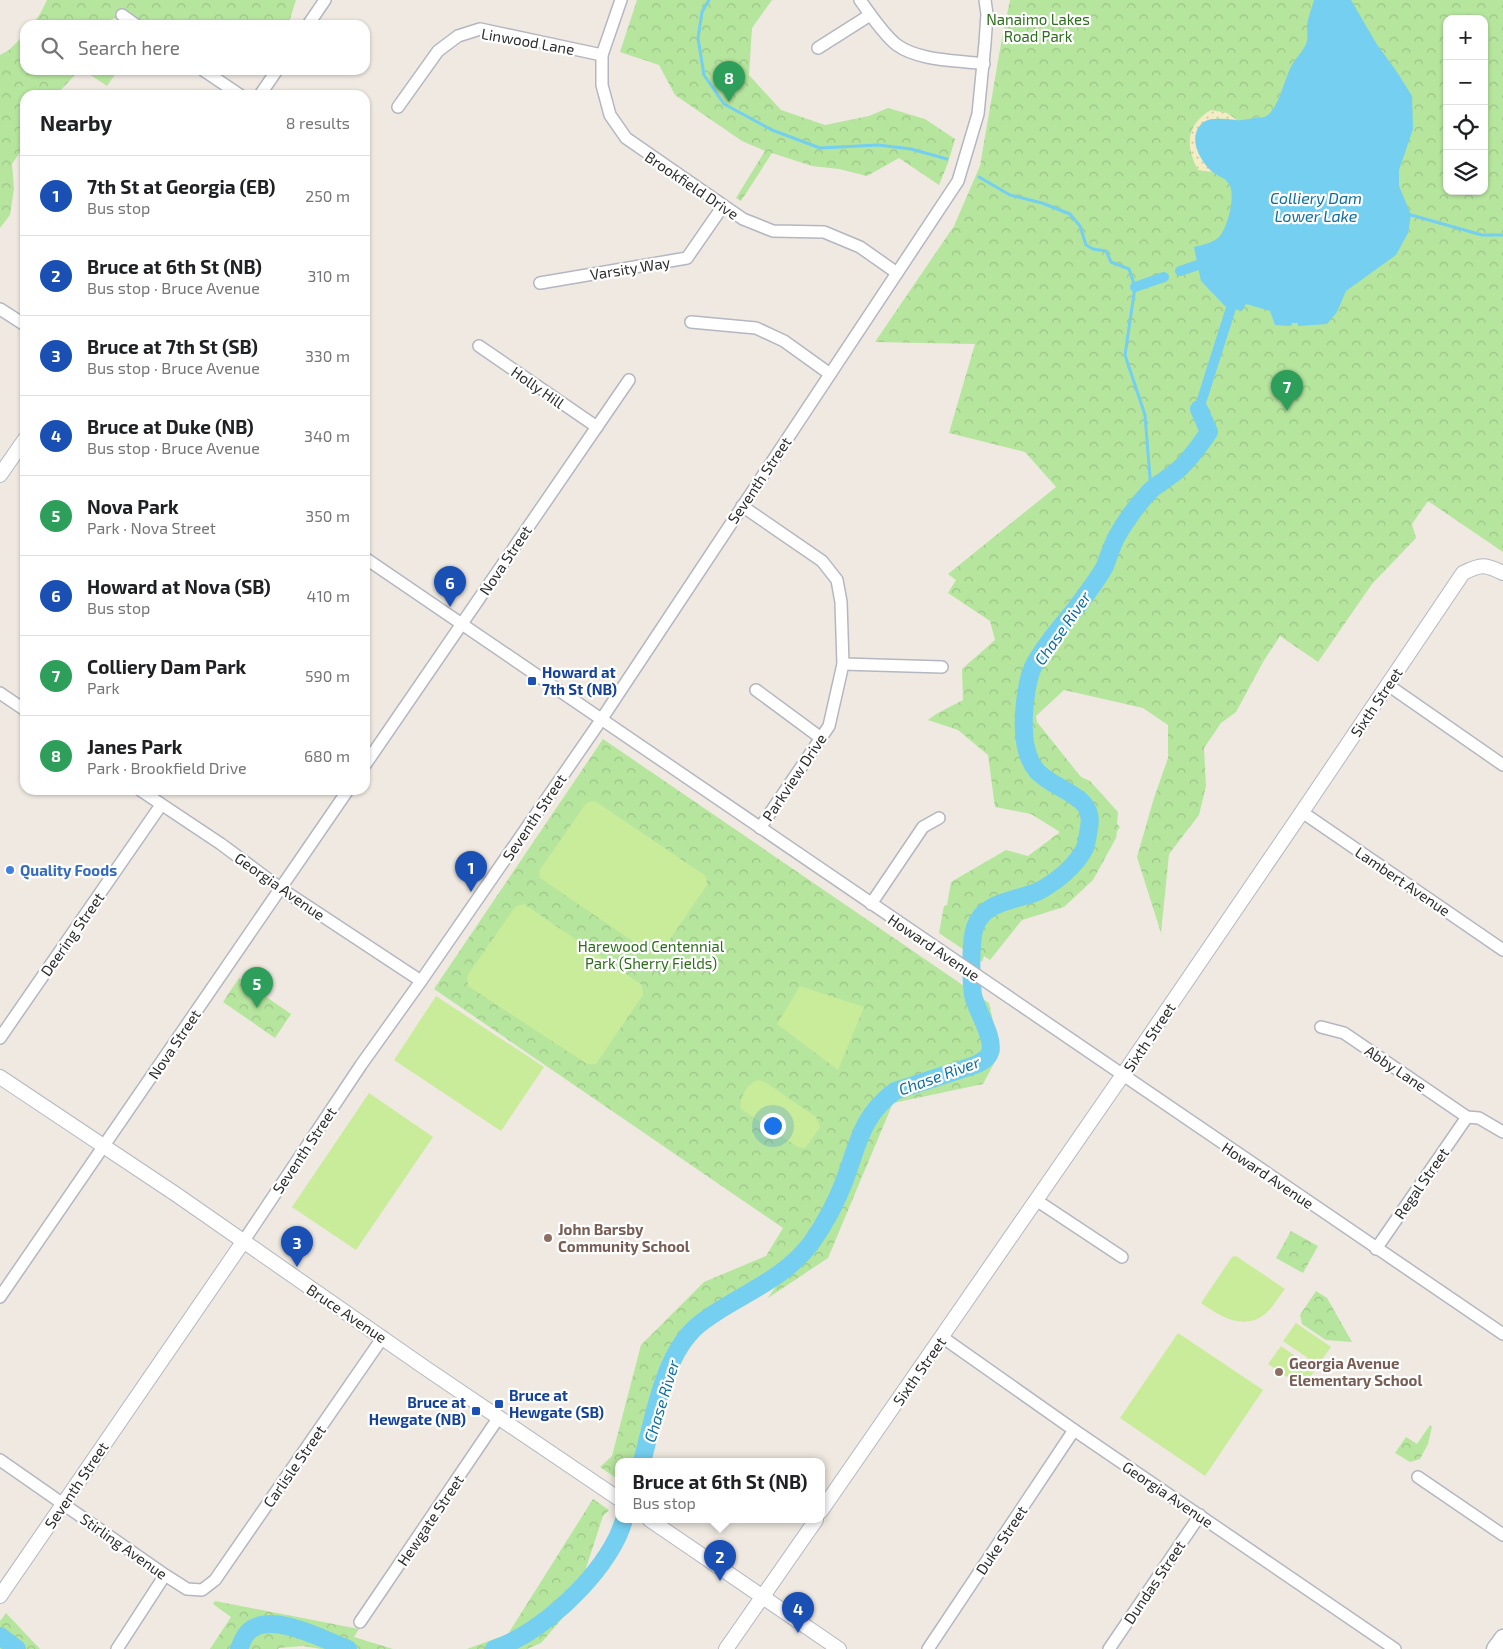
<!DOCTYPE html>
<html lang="en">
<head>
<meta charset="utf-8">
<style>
	body { margin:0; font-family:"Exo 2",sans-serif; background:#f2f2f2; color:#202124 }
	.controls { position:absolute; right:15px; top:15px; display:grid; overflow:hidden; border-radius:10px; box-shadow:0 1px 4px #0004 }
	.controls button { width:45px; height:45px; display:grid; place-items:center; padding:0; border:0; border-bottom:1px solid #e0e0e0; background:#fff; color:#202124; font:25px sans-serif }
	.you { position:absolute; left:772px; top:1125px; width:18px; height:18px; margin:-12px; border:4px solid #fff; border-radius:50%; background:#1a73e8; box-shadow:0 0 0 8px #1a73e833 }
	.badge { display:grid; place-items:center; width:32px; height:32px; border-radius:50%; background:#4264fb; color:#fff; font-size:16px; font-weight:700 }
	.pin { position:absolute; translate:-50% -41px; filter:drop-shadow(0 1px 2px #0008) }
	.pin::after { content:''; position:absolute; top:26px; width:18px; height:15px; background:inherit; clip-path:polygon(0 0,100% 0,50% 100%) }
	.popup { position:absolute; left:615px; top:1458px; width:210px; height:65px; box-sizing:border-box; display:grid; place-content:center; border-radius:10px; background:#fff; filter:drop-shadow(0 1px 4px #0005); font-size:16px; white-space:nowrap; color:#757577 }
	.popup b { font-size:19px; color:#202124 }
	.popup::after { content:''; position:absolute; left:50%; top:100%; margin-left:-10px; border:10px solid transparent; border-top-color:#fff }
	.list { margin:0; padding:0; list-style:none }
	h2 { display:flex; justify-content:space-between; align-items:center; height:65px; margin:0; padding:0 20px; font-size:21px }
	h2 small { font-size:16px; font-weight:400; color:#757577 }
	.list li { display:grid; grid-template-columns:32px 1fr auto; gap:15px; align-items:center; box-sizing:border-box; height:80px; padding:0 20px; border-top:1px solid #e0e0e0 }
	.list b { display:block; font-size:19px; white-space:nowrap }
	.list p { margin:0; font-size:16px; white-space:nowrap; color:#757577 }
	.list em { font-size:16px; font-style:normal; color:#757577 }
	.icon { flex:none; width:28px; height:28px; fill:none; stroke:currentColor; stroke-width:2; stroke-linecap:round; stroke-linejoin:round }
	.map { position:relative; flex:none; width:1503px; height:1649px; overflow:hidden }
	.search { position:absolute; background:#fff; box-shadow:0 1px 4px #0004; left:20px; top:20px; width:350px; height:55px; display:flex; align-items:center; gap:12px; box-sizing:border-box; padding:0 18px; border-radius:15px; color:#757577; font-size:19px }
	.panel { position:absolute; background:#fff; box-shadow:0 1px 4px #0004; left:20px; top:90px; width:350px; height:705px; border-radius:15px }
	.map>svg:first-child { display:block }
	.forest { fill:url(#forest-crowns); fill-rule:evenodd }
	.sand { fill:url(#sand-dots) }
	.pitch { fill:#c9ec9a }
	.water { fill:#75cff0 }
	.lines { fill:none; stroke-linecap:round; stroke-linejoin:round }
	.stream { stroke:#75cff0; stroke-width:3 }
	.canal { stroke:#75cff0; stroke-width:10 }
	.river { stroke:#75cff0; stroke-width:18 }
	.minor-casing { stroke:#b4b7c1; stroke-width:14 }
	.tertiary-casing { stroke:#b4b7c1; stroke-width:16 }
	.secondary-casing { stroke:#b4b7c1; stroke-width:19 }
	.minor { stroke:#fff; stroke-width:11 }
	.tertiary { stroke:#fff; stroke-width:14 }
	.secondary { stroke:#fff; stroke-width:16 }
	.transit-dot { fill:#1a4fb4; stroke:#fff; stroke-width:2 }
	.shop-dot { fill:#3f7fe0; stroke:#fff; stroke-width:2 }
	.education-dot { fill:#8d6e63; stroke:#fff; stroke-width:2 }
	.labels { text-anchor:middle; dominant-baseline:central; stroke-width:4.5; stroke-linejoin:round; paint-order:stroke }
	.park-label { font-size:15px; fill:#2c6e1b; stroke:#fff }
	.street-label { font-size:15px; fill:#2e2e2e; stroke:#fff }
	.transit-label { font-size:15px; font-weight:bold; fill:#164399; stroke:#fff; text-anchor:start }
	.shop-label { font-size:15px; font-weight:bold; fill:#366cbe; stroke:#fff; text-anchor:start }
	.education-label { font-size:15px; font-weight:bold; fill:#785e54; stroke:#fff; text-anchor:start }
	.water-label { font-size:16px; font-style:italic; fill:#0d6fa3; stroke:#fff }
</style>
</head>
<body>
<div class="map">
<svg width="1503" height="1649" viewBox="0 0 1503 1649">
	<defs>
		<pattern id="forest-crowns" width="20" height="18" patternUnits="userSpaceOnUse" patternTransform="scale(1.25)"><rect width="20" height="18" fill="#b6e59e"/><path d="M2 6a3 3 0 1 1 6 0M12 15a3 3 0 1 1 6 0" fill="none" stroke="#9dc588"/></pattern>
		<pattern id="sand-dots" width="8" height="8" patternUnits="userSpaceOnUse" patternTransform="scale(1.25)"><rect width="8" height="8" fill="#f3ecc5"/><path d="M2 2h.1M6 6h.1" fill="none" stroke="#d1cbaa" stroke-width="1.8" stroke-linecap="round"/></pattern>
	</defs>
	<rect width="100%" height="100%" fill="#efe9e1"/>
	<!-- forest -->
	<g class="forest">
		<path d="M 47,0 L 296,0 L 290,19 L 287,25 L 141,25 L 122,15 L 110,20 L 117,25 L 32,25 L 40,14 Z"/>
		<path d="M 637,0 L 772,0 L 752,28 L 749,75 L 781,110 L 825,125 L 869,116 L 888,108 L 925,119 L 955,139 L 948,163 L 939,185 L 899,158 L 867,176 L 839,169 L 812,166 L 772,153 L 741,201 L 736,198 L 765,151 L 742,141 L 675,95 L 659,65 L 620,52 Z"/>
		<path d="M 1010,0 L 1503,0 L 1503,552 L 1428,501 L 1412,524 L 1416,538 L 1372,584 L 1318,662 L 1280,636 L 1263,662 L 1236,712 L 1221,723 L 1204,748 L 1206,786 L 1199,815 L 1169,854 L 1161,933 L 1137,857 L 1154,798 L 1168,758 L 1168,725 L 1143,708 L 1064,690 L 1036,716 L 1037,722 L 1081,777 L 1090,781 L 1118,812 L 1117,824 L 1120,827 L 1117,831 L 1116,838 L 1093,880 L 1064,907 L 1022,920 L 990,960 L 984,956 L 982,962 L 939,933 L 944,906 L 947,905 L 951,882 L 1006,850 L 1028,856 L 1060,832 L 1031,814 L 995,807 L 988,755 L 958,730 L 928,720 L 936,714 L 963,700 L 962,669 L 995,640 L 990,621 L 948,593 L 956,580 L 948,574 L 1056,487 L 1025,452 L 949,433 L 975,344 L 875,342 L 954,226 L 980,166 L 1002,38 ZM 1447,19 L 1484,19 L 1484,191 L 1447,191 Z"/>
		<path d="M 25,34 L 25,70 L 77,70 L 77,73 L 56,95 L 25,95 L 25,145 L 12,164 L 14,189 L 10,215 L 0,228 L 0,55 L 9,50 Z"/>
		<path d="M 83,70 L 118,70 L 107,86 Z"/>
		<path d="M 603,739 L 989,1003 L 1000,1052 L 983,1084 L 893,1103 L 828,1258 L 768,1298 L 780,1280 L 738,1305 L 716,1314 L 700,1325 L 681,1345 L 665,1364 L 654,1393 L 649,1433 L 635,1462 L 619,1462 L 619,1480 L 600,1467 L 612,1456 L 641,1345 L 704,1282 L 766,1256 L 783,1228 L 434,989 Z"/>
		<path d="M 239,978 L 291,1014 L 275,1038 L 223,1002 Z"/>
		<path d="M 1291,1231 L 1318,1246 L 1303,1273 L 1276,1258 Z"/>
		<path d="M 1316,1291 L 1327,1298 L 1352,1342 L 1326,1340 L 1302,1324 L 1300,1315 Z"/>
		<path d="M 1430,1425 L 1432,1427 L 1428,1444 L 1420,1459 L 1410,1462 L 1395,1453 L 1406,1437 L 1417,1444 Z"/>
		<path d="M 593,1499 L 609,1510 L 603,1516 L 574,1605 L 541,1643 L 527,1649 L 467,1649 L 508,1634 Z"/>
		<path d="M 215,1601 L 359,1629 L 354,1637 L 393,1649 L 321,1649 L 303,1646 L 278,1648 L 279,1649 L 210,1649 L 231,1617 L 213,1604 Z"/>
		<path d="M 6,1613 L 40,1649 L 0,1649 L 0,1621 Z"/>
	</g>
	<!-- sand -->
	<path class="sand" d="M 1211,110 L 1227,113 L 1237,120 C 1222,118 1210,116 1199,127 L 1206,165 L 1213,172 L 1198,170 C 1185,145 1186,125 1211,110 Z"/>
	<!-- pitch -->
	<g class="pitch">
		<path d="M 595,801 L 706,876 L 707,885 L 660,954 L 653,955 L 540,878 L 539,871 L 586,803 Z"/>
		<path d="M 524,904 L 642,985 L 643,995 L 596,1064 L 587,1064 L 468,986 L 467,976 L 515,907 Z"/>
		<path d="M 800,986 L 864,1007 L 838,1070 L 777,1024 Z"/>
		<path d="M 436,996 L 544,1067 L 501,1131 L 394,1060 Z"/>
		<path d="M 758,1080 L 765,1082 L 816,1117 L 820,1127 L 806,1147 L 803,1148 L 798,1147 L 741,1109 C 738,1099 748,1083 758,1080 Z"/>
		<path d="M 369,1093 L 433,1137 L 356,1250 L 292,1207 Z"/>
		<path d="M 1236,1256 L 1285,1289 C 1280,1295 1276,1302 1271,1308 C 1249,1334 1222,1318 1201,1303 L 1232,1257 Z"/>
		<path d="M 1296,1323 L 1331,1347 L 1318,1365 L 1283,1341 Z"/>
		<path d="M 1178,1333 L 1263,1390 L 1205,1476 L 1120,1418 Z"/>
		<path d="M 1281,1346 L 1315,1370 L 1303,1388 L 1268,1364 Z"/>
	</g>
	<!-- water -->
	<path class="water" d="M 1314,0 L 1351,0 L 1376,43 L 1397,72 L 1412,96 L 1413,129 L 1399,170 L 1399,186 L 1411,215 L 1408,233 L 1396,255 L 1346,291 L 1337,312 L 1327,324 L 1298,326 L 1298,323 L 1292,323 L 1291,326 L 1275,325 L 1270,311 L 1246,304 L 1242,311 L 1226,307 L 1201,281 L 1194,247 C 1202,245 1213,243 1219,237 C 1228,228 1236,195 1229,184 C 1225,177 1219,177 1214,173 C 1203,165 1192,146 1196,133 C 1202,114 1220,119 1235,120 C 1241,121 1248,119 1254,118 C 1259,118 1264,118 1268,115 C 1280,105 1285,76 1293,63 C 1297,57 1305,49 1307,41 C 1308,36 1307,31 1307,26 C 1308,17 1312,8 1314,0 Z"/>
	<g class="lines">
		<!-- stream -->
		<g class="stream">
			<path d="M 709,0 L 702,12 L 698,38 L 704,75 L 724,104 L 772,130 L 820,148 L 878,145 L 911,149 L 947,159"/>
			<path d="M 979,177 L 1010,195 L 1042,203 L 1070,214 L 1080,226 L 1086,245 L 1093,249 L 1106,251 L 1111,262 L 1129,269 L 1135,287 L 1125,355 L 1145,415 L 1151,490"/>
			<path d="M 1411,215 L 1482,235 L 1503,235"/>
		</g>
		<!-- canal -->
		<g class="canal">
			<path d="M 1180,271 L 1198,265"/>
			<path d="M 1135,287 L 1164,277"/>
			<path d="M 1199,409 L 1231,308"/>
		</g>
		<!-- river -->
		<g class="river">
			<path d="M 642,1462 C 653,1422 662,1363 691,1332 C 698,1324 706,1319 715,1313 C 749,1291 787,1276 812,1242 C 825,1223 836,1203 844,1182 C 858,1145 861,1116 895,1091 L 975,1065 C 981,1062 988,1059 990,1052 C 995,1038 976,1010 973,995 C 971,980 970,942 975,927 C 984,900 1017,901 1039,891 C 1056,882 1076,866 1085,848 C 1087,842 1088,834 1089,828 C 1096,794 1056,792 1037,771 C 1024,756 1023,733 1024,714 C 1025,700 1027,680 1033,667 C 1048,638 1072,616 1090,589 C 1095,582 1101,574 1105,566 C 1109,556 1112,545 1117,536 C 1126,520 1138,504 1150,491 C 1159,483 1170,477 1179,469 C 1191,458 1200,445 1209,432 L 1199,409"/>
			<path d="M 0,1636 L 17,1649"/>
			<path d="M 239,1649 C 241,1644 244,1636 248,1632 C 271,1610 324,1640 348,1649"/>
			<path d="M 494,1649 C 541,1633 595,1582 617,1538 C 620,1532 622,1526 624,1520"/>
		</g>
		<!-- minor casing -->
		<g class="minor-casing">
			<g id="minor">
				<path d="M 621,0 L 602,55 L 602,85 L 610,115 L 626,138 L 743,219 L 773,231 L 824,232 L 860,247 L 897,273"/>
				<path d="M 860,0 C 869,13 885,36 897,45 C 919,61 957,60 984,64"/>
				<path d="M 122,15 L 136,25"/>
				<path d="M 308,25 L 325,0"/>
				<path d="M 818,48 L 870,15"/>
				<path d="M 203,70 L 240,95"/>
				<path d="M 260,95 L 277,70"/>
				<path d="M 398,107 L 438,51 L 458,36 L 480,29 L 602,55"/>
				<path d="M 540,283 L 687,258 L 723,206"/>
				<path d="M 0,309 L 25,325"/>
				<path d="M 691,322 L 756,328 L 784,341 L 830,374"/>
				<path d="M 479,346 L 597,427"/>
				<path d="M 742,506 L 822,561 L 837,580 L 841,602 L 843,664 L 829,726 L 760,828"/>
				<path d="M 365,558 L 1503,1334"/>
				<path d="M 843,664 L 942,667"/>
				<path d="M 1388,685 L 1503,765"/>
				<path d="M 756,690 L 821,738"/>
				<path d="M 0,693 L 25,710"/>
				<path d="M 365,765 L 629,380"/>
				<path d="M 140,790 L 221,844 L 280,888 L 421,981"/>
				<path d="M 1302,812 L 1503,950"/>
				<path d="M 871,904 L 923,827 L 939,818"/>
				<path d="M 1321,1027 L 1344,1033 L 1467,1117 L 1479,1118 L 1503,1132"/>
				<path d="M 0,1038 L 161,805"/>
				<path d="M 1036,1200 L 1122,1257"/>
				<path d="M 243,1242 L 361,1065 L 421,981 L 601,720 L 958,181 L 978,114 L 985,43 L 987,14 L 985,0"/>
				<path d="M 1376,1249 L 1467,1117"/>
				<path d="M 0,1297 L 348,790"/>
				<path d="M 942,1337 L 1074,1430 L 1395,1649"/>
				<path d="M 0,1460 L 165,1575 L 187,1589 L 202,1590 L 215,1580 L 383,1337"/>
				<path d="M 1418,1477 L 1503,1535"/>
				<path d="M 360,1622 L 499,1417"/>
				<path d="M 117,1649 L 165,1575"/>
				<path d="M 928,1649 L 1074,1430"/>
				<path d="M 1109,1649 L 1200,1515"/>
			</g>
		</g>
		<!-- tertiary casing -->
		<g class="tertiary-casing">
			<g id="tertiary">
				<path d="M 0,475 L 25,439"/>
				<path d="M 0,1077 L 177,1195 L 424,1367 L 619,1499"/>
				<path d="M 821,1511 L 1122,1076 L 1302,812 L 1463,573 C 1481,564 1485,564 1503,573"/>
				<path d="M 650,1520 L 839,1649"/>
				<path d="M 0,1596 L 243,1242"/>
				<path d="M 726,1649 L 816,1520"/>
			</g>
		</g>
		<!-- secondary casing -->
		<g class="secondary-casing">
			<path id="secondary" d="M 1495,1649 L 1503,1638"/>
		</g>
		<!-- minor -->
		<use href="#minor" class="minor"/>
		<!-- tertiary -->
		<use href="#tertiary" class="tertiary"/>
		<!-- secondary -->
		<use href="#secondary" class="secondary"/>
	</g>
	<!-- markers -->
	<g class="transit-dot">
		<rect x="527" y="676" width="10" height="10" rx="2.5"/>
		<rect x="494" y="1399" width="10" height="10" rx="2.5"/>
		<rect x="471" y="1406" width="10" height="10" rx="2.5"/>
	</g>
	<circle class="shop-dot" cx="10" cy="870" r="5"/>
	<g class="education-dot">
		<circle cx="548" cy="1238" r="5"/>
		<circle cx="1279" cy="1372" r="5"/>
	</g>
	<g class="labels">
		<!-- park labels -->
		<g class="park-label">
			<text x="1038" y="19">Nanaimo Lakes<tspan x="1038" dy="17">Road Park</tspan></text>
			<text x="651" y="946">Harewood Centennial<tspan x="651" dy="17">Park (Sherry Fields)</tspan></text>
		</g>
		<!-- street labels -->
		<g class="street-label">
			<text transform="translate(528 41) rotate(10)">Linwood Lane</text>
			<text transform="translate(692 185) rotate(34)">Brookfield Drive</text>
			<text transform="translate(630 268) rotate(-9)">Varsity Way</text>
			<text transform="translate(538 387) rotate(35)">Holly Hill</text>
			<text transform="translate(759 480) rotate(-56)">Seventh Street</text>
			<text transform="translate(505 560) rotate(-56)">Nova Street</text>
			<text transform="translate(1376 702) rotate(-56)">Sixth Street</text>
			<text transform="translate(794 777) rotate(-56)">Parkview Drive</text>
			<text transform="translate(534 817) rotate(-56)">Seventh Street</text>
			<text transform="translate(1403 881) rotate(34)">Lambert Avenue</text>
			<text transform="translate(280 886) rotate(35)">Georgia Avenue</text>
			<text transform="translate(72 934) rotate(-55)">Deering Street</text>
			<text transform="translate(934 947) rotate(34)">Howard Avenue</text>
			<text transform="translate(1149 1037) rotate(-56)">Sixth Street</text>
			<text transform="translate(174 1044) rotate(-56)">Nova Street</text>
			<text transform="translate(1396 1068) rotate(34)">Abby Lane</text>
			<text transform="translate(304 1150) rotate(-56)">Seventh Street</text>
			<text transform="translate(1268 1175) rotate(34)">Howard Avenue</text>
			<text transform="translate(1421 1183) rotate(-55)">Regal Street</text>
			<text transform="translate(347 1313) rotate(34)">Bruce Avenue</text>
			<text transform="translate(919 1371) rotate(-55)">Sixth Street</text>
			<text transform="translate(294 1466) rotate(-55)">Carlisle Street</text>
			<text transform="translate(76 1485) rotate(-56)">Seventh Street</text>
			<text transform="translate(1168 1494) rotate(34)">Georgia Avenue</text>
			<text transform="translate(430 1520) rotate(-56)">Hewgate Street</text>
			<text transform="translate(1001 1540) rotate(-56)">Duke Street</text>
			<text transform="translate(124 1546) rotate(35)">Stirling Avenue</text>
			<text transform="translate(1154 1582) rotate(-56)">Dundas Street</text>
		</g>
		<!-- transit labels -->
		<g class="transit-label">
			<text x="542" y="672">Howard at<tspan x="542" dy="17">7th St (NB)</tspan></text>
			<text x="509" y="1395">Bruce at<tspan x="509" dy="17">Hewgate (SB)</tspan></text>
			<text x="466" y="1402" text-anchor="end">Bruce at<tspan x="466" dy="17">Hewgate (NB)</tspan></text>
		</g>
		<!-- shop labels -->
		<g class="shop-label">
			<text x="20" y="870">Quality Foods</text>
		</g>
		<!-- education labels -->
		<g class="education-label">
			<text x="558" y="1229">John Barsby<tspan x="558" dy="17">Community School</tspan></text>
			<text x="1289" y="1363">Georgia Avenue<tspan x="1289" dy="17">Elementary School</tspan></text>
		</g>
		<!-- water labels -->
		<g class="water-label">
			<text x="1316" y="197">Colliery Dam<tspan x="1316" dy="18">Lower Lake</tspan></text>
			<text transform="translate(1062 628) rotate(-55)">Chase River</text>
			<text transform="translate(939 1075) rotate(-20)">Chase River</text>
			<text transform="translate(661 1401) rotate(-73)">Chase River</text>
		</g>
	</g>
</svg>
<div class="controls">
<button>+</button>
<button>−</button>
<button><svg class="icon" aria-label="locate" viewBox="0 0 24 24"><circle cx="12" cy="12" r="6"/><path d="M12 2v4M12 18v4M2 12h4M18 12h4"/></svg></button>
<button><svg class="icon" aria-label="layers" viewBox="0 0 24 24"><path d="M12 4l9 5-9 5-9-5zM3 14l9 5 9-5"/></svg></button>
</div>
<div class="you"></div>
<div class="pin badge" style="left:471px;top:892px;background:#1a4fb4">1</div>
<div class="pin badge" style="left:720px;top:1581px;background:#1a4fb4">2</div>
<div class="popup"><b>Bruce at 6th St (NB)</b>Bus stop</div>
<div class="pin badge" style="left:297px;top:1267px;background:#1a4fb4">3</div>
<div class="pin badge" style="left:798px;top:1633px;background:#1a4fb4">4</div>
<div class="pin badge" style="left:257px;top:1008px;background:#2e9e5b">5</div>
<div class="pin badge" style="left:450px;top:607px;background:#1a4fb4">6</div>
<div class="pin badge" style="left:1287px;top:411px;background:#2e9e5b">7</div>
<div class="pin badge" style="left:729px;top:102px;background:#2e9e5b">8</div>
<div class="search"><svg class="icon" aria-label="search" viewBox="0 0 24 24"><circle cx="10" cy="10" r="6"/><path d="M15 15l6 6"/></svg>Search here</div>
<section class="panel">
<h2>Nearby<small>8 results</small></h2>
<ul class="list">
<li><span class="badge" style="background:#1a4fb4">1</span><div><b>7th St at Georgia (EB)</b><p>Bus stop</p></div><em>250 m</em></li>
<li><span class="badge" style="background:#1a4fb4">2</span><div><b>Bruce at 6th St (NB)</b><p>Bus stop · Bruce Avenue</p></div><em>310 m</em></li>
<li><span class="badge" style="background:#1a4fb4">3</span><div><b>Bruce at 7th St (SB)</b><p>Bus stop · Bruce Avenue</p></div><em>330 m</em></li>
<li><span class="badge" style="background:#1a4fb4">4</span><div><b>Bruce at Duke (NB)</b><p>Bus stop · Bruce Avenue</p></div><em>340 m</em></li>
<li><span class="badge" style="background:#2e9e5b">5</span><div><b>Nova Park</b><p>Park · Nova Street</p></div><em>350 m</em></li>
<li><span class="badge" style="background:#1a4fb4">6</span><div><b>Howard at Nova (SB)</b><p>Bus stop</p></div><em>410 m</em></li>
<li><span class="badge" style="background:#2e9e5b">7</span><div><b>Colliery Dam Park</b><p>Park</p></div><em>590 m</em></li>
<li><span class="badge" style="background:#2e9e5b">8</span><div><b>Janes Park</b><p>Park · Brookfield Drive</p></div><em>680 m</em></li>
</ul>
</section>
</div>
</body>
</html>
